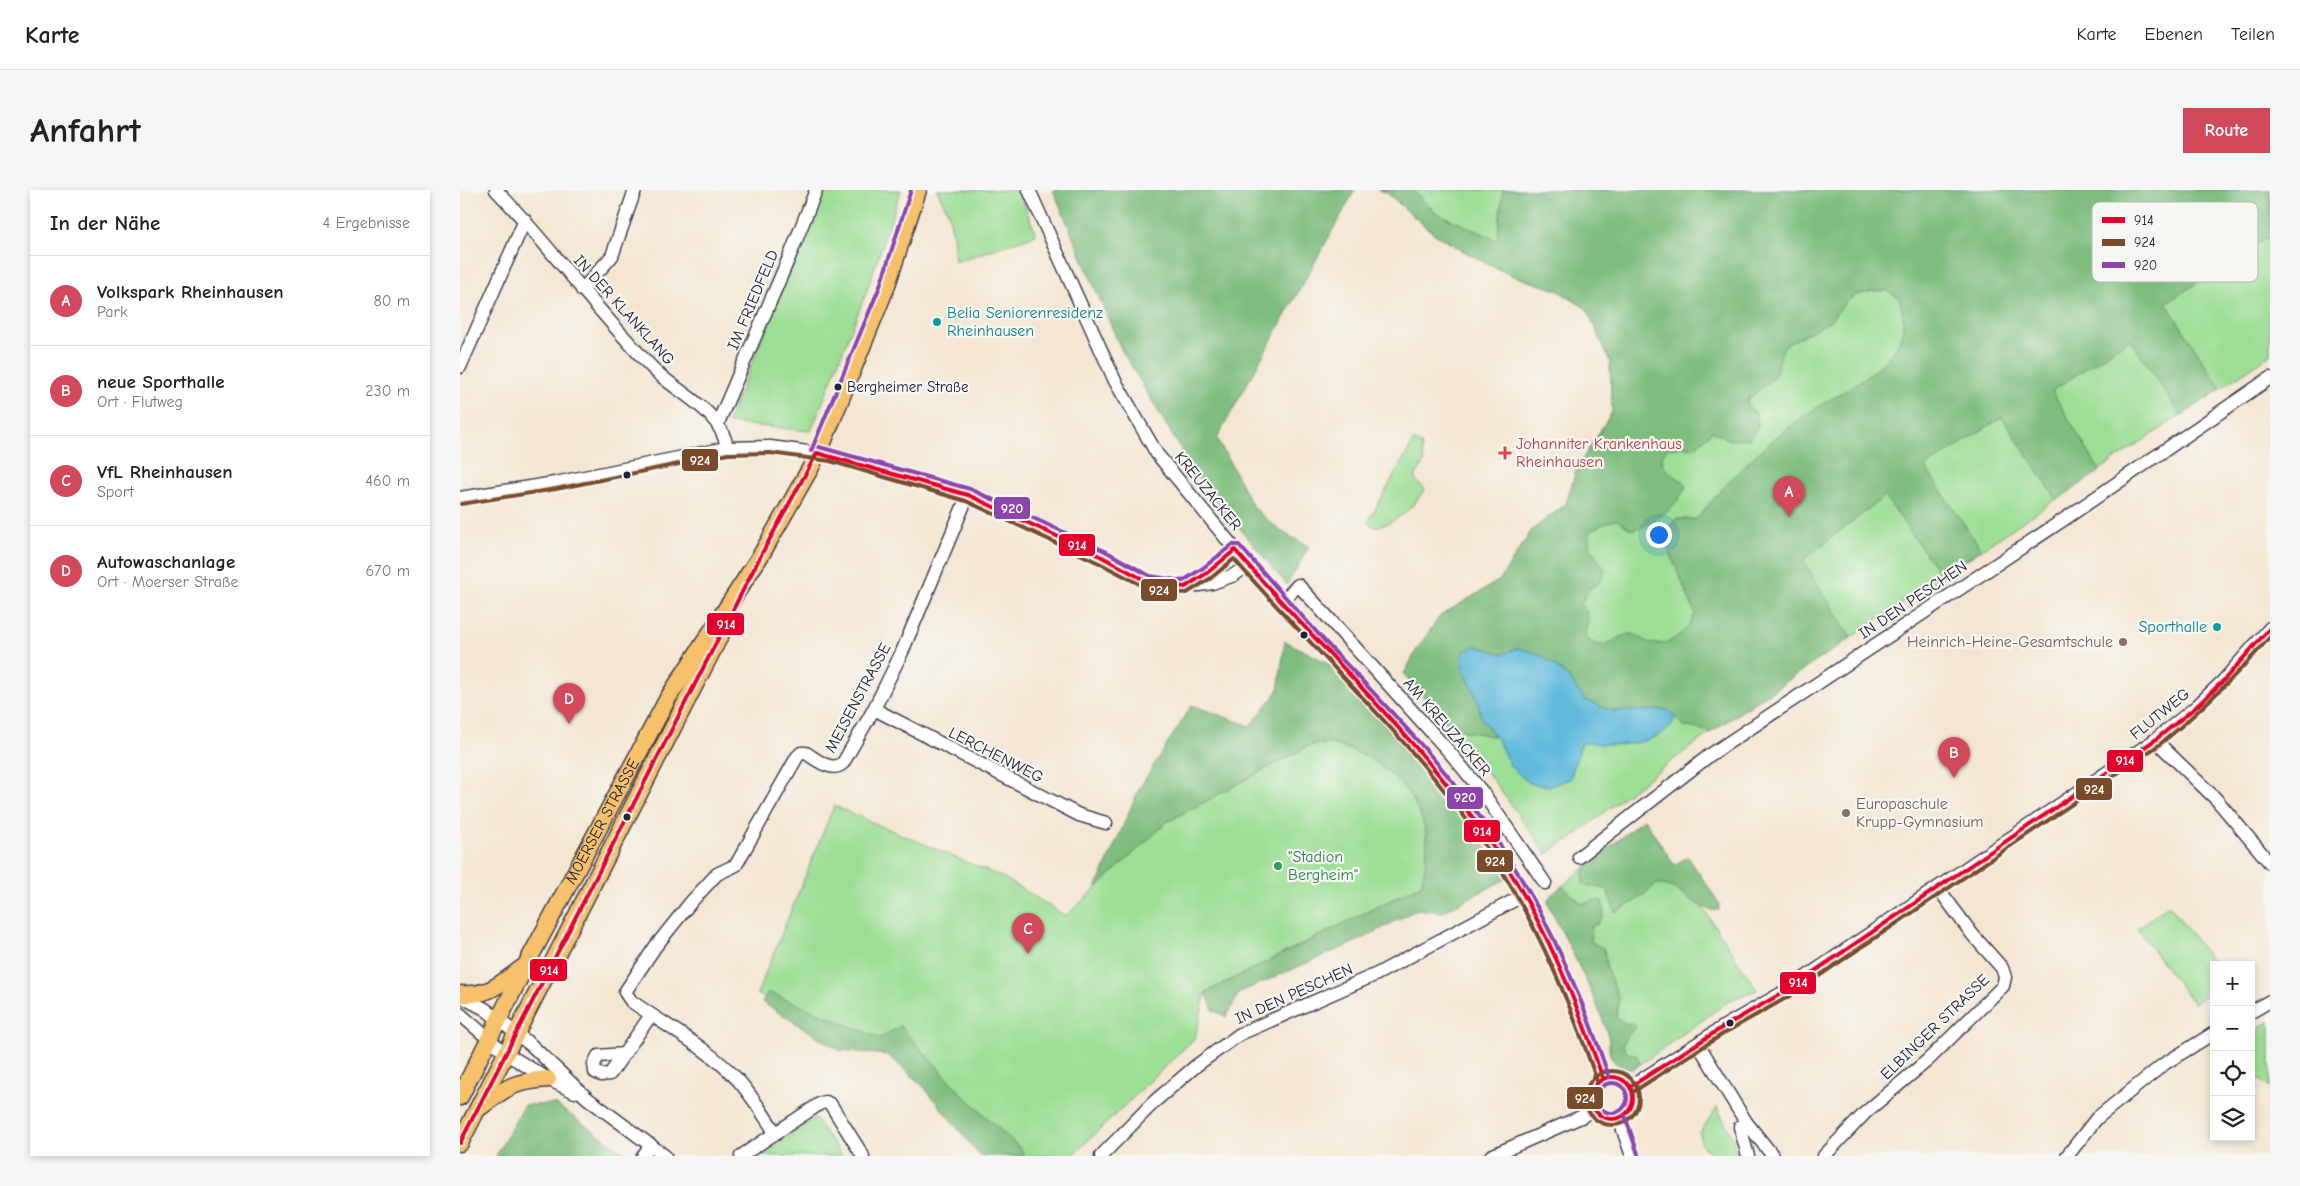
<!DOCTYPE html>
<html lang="de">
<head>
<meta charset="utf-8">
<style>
	body { margin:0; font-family:"Comic Neue",sans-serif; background:#f6f6f6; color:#222 }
	.controls { position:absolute; right:15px; bottom:15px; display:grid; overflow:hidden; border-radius:0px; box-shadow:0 2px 8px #0003 }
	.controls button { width:45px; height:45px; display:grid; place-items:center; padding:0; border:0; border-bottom:1px solid #e0e0e0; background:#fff; color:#222; font:25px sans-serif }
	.you { position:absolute; left:1198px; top:344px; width:18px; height:18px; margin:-12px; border:4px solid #fff; border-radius:50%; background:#1a73e8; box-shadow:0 0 0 8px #1a73e833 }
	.badge { display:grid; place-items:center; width:32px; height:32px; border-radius:50%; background:#d1495b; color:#fff; font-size:16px; font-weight:700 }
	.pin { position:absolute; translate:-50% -41px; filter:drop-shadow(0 1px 2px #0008) }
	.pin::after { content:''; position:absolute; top:26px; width:18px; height:15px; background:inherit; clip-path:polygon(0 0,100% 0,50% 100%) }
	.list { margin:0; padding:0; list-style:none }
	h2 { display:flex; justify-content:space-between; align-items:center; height:65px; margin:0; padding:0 20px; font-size:21px }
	h2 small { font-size:16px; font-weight:400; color:#767676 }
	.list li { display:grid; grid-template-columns:32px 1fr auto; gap:15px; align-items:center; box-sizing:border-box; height:90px; padding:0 20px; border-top:1px solid #e0e0e0 }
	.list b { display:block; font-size:19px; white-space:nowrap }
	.list p { margin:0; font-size:16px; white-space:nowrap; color:#767676 }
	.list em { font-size:16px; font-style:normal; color:#767676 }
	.icon { flex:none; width:28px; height:28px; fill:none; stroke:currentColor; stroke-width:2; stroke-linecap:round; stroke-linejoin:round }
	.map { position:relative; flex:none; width:1810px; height:966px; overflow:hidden; border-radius:0px }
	header { display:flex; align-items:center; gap:30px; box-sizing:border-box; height:70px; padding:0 25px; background:#fff; border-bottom:1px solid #e0e0e0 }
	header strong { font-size:24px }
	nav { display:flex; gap:28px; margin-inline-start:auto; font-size:18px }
	.intro { display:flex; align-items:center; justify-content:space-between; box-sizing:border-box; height:120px; padding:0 30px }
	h1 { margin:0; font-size:35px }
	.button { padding:12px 22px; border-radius:0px; background:#d1495b; color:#fff; font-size:18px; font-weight:700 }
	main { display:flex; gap:30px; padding:0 30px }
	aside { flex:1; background:#fff; border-radius:0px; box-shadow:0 2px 8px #0003 }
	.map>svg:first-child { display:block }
	.green { fill:#9dde95; stroke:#608068 }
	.forest { fill:#7ebd7e; stroke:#50705c; fill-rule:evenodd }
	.water { fill:#5ebadc; stroke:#406e8c }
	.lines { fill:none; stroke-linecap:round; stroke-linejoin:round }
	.minor-casing { stroke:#423f52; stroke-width:15 }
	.major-casing { stroke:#423f52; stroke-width:19 }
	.minor { stroke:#fff; stroke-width:12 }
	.major { stroke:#f6c16b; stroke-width:16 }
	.bus-1-casing { stroke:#f6f6f2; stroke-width:8 }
	.bus-2-casing { stroke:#f6f6f2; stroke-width:8 }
	.bus-3-casing { stroke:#f6f6f2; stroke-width:8 }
	.bus-1 { stroke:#e4002b; stroke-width:4 }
	.bus-2 { stroke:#7a4b2a; stroke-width:4 }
	.bus-3 { stroke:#8e44ad; stroke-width:4 }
	.culture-dot { fill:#0f9aa8; stroke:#f6f6f2; stroke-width:2 }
	.bus-dot { fill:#22223b; stroke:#f6f6f2; stroke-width:2 }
	.health-dot { fill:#e0444e; stroke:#f6f6f2; stroke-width:2 }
	.education-dot { fill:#8d6e63; stroke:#f6f6f2; stroke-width:2 }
	.leisure-dot { fill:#2e9e5b; stroke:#f6f6f2; stroke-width:2 }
	.labels { text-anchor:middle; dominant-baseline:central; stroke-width:4.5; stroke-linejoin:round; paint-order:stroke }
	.bus-label { font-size:15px; fill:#22223b; stroke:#f6f6f2; text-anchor:start }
	.street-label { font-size:16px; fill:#22223b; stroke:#f6f6f2 }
	.culture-label { font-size:16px; fill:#0d838f; stroke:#f6f6f2; text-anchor:start }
	.health-label { font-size:16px; fill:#be3a42; stroke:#f6f6f2; text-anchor:start }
	.education-label { font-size:16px; fill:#785e54; stroke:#f6f6f2; text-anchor:end }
	.leisure-label { font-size:16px; fill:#27864d; stroke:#f6f6f2; text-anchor:start }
	.key { fill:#f6f6f2; stroke:#b6b6bb; stroke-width:1 }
	.key-label { font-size:14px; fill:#22223b }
	.line-badge { stroke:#f6f6f2; stroke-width:2 }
	.badge-label { font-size:14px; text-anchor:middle; font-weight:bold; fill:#fff }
</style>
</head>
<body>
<header>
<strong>Karte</strong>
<nav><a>Karte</a><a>Ebenen</a><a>Teilen</a></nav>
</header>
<div class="intro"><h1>Anfahrt</h1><a class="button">Route</a></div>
<main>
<aside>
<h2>In der Nähe<small>4 Ergebnisse</small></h2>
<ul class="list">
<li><span class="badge">A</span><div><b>Volkspark Rheinhausen</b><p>Park</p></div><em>80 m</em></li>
<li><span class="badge">B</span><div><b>neue Sporthalle</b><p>Ort · Flutweg</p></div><em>230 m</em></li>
<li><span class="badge">C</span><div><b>VfL Rheinhausen</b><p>Sport</p></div><em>460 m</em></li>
<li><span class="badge">D</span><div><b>Autowaschanlage</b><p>Ort · Moerser Straße</p></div><em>670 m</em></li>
</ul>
</aside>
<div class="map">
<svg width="1810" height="966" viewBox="0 0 1810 966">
	<rect width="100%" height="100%" fill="#f6f6f2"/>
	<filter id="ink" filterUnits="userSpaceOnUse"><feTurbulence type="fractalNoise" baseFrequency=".02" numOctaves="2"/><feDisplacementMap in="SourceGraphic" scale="10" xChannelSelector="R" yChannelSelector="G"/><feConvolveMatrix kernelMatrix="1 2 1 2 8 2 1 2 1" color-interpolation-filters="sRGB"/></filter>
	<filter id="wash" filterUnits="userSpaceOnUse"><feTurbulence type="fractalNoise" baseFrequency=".0096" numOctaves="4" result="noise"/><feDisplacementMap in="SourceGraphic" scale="20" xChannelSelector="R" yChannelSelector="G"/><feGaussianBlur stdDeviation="1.12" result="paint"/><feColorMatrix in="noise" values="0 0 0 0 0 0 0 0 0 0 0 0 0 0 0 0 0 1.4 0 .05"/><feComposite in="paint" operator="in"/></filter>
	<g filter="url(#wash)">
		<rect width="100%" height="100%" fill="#f4e6d2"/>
		<!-- green -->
		<g class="green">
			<path d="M 364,0 L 441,0 L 406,103 L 351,241 L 267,233 Z"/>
			<path d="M 559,0 L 576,45 L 495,72 L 493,44 L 488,22 L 477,0 Z"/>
			<path d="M 918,0 L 1810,0 L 1810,165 L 1251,542 L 1167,604 L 1110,650 L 1104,651 L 1087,664 L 1019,571 L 944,484 L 980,426 L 1040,390 L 1072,340 L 1106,314 L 1117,278 L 1152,222 L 1150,172 L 1127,119 L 1097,100 L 1051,85 L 1007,63 L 973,43 L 926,2 Z"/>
			<path d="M 954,250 L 961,254 L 964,272 L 955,287 L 956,291 L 965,299 C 951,319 938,333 914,337 L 908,332 Z"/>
			<path d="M 871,554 C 885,558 899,562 911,569 C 937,582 962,616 966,645 C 968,663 965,678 961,695 L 746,802 L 735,848 L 612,966 L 543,966 L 429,861 L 297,804 L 374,616 L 544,688 L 606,726 L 707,632 L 850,555 Z"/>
			<path d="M 1184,629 L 1297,800 L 1272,809 L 1175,878 L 1163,879 L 1151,868 L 1149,861 L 1149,848 L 1139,818 L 1088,711 L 1095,702 Z"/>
			<path d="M 1709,715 L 1755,775 L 1754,798 L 1734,814 L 1677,739 Z"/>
			<path d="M 1810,831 L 1810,898 L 1791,883 L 1791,843 Z"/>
			<path d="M 1257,917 L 1271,945 L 1278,966 L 1257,966 L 1242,956 L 1240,943 Z"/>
			<path d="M 355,928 L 382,966 L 301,966 Z"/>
		</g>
		<!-- forest -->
		<g class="forest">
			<path d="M 593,0 L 895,0 L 757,248 L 793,317 L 819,340 L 849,357 L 827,395 L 738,288 L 661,159 Z"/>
			<path d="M 918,0 L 953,0 L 976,23 L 1037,50 L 1043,0 L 1810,0 L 1810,46 L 1706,113 L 1761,199 L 1721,226 L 1670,149 L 1592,201 L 1640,281 L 1597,310 L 1542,227 L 1465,277 L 1521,359 L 1482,387 L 1425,306 L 1343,370 L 1391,448 L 1251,542 L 1224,536 L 1208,520 C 1182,522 1146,527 1124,509 C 1117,503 1114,493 1108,487 C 1093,471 1077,465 1058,458 L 1043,464 L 1016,456 L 1008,490 L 1018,510 L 1021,527 L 1036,547 L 1005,541 L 985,532 L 944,484 L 957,459 L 980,426 L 1040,390 L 1072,340 L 1106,314 L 1117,278 L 1152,222 L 1150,172 L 1127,119 L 1097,100 L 1051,85 L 1007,63 L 973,43 L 926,2 ZM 1413,101 L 1427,101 L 1439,108 C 1444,125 1446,143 1435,159 C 1413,190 1370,207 1340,229 C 1302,256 1266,292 1237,329 L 1216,329 L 1210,335 L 1206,354 L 1235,423 C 1229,441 1208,460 1188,452 C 1182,450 1178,444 1171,444 C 1151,447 1147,464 1125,448 C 1127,431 1132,429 1121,413 L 1129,399 L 1140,392 L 1145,380 C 1138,367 1125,357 1130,341 L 1148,332 L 1157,330 L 1172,340 C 1193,335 1219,316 1226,295 C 1216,283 1191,279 1207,258 L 1235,257 L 1252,241 L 1270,250 L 1289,249 L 1299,236 L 1295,222 L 1287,216 L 1288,209 L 1314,188 L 1324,156 L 1369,132 L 1386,112 L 1396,105 Z"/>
			<path d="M 825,451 L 868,473 L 926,536 L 1014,640 L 1046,689 L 982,722 L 958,719 L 900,750 L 780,802 L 766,827 L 753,820 L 746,802 L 961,695 C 965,678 968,663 966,646 C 960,601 915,563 873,554 C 866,553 858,555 850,555 L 707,632 L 636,698 L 679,599 L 732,515 L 790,536 L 818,501 Z"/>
			<path d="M 1184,629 L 1214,675 L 1228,667 L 1259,713 L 1259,720 C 1244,723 1228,706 1215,699 C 1210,696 1202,695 1196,694 C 1183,706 1172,715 1155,722 L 1147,699 L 1126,696 L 1123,693 L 1124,681 L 1131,673 Z"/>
			<path d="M 1102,696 L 1122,714 L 1136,710 L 1142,711 L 1144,724 L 1138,734 L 1132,736 L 1131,752 L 1144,759 L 1147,779 L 1159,809 L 1156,828 L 1167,834 L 1173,833 L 1176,837 L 1165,848 L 1163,856 L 1167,863 L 1176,865 L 1180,874 L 1170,880 L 1163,879 C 1144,867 1153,857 1146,839 C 1131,797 1111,759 1090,719 L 1088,711 L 1090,706 Z"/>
			<path d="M 308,802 L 420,848 L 440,836 L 502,904 L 562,960 L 565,966 L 520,966 L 463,896 L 428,865 L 379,860 L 302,812 Z"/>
			<path d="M 95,914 L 168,965 L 36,966 L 64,915 Z"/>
		</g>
		<!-- water -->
		<path class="water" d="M 1016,456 L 1043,464 L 1058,458 L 1076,463 L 1087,469 L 1108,487 L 1124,509 L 1141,517 L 1154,521 L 1208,520 L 1215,527 C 1208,550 1173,555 1151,555 C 1141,555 1130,551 1121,554 L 1110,589 L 1090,596 L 1079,595 L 1069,593 L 1050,576 L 1037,549 L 1021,527 L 1018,510 L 1002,476 L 1003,462 Z"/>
	</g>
	<g filter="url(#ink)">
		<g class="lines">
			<!-- minor casing -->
			<g class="minor-casing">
				<g id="minor">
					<path d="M 36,0 C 81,46 119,98 163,146 C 175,159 186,173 200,185 C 224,206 262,223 267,258"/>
					<path d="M 569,0 L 655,191 L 697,264 L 788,375 L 974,581 L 1026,646 L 1064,705 L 1107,791 L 1143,889"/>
					<path d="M 122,100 L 152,66 L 175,0"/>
					<path d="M 0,177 L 65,30"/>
					<path d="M 258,233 L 331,63 L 356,0"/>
					<path d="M 0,308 L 95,293 L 267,258 L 310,257 L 371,265 L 508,305 L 642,367 L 688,392 L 708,396 L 725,397 L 752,393 L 774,385 L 788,375"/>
					<path d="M 729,394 L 747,383 L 775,360"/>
					<path d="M 822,412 L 838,395 L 854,412 L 992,565 L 1023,603 L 1085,693"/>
					<path d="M 414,519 L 619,625 L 646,633"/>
					<path d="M 1695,550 L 1756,609 L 1810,673"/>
					<path d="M 1119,667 L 1250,565 L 1609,326 L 1810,188"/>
					<path d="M 0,806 L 25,819 L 71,855 L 127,908 L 205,966"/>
					<path d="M 1791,822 L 1810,811"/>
					<path d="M 0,824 L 45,863 L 88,889 L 115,902"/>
					<path d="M 1238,854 L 1286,932 L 1313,966"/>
					<path d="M 164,864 L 150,884 L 141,885 L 135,882 L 134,874 L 138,866 L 164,864 L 191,825"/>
					<circle cx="1152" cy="908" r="21"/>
					<path d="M 1170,897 L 1263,837 L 1324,802 L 1695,550 L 1736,517 L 1763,491 L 1810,438"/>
					<path d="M 1159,928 L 1172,966"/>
					<path d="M 1286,932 L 1280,937 L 1288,966"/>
					<path d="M 316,944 C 304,925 293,907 278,890 C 248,858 206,836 171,811 L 165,802 L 195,757 L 231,712 L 257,684 L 276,675 L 337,567 L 341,563 L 346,563 C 357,570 372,583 383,573 L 414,519 L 442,462 L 508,305"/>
					<path d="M 183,966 L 191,955"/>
					<path d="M 281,966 L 361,913 L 366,912 L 371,915 L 403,966"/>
					<path d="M 641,966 L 695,911 L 737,875 L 780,844 L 917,784 L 1064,705"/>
					<path d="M 1031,966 L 1123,926 L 1133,917"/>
					<path d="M 1364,966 L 1406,922 L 1468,870 L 1543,796 L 1545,787 L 1542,778 L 1512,744 L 1478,698"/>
					<path d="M 1607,966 L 1637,928 L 1704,874 L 1754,843"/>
				</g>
			</g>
			<!-- major casing -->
			<g class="major-casing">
				<g id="major">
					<path d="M 0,804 C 31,806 40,793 64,777"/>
					<path id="s1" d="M 0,907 L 66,775 L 208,508 L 301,365 L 351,277 L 364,250 L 426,98 L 458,0"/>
					<path d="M 19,918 C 48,897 51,892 88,889"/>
					<path d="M 0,953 L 263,440"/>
				</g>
			</g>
			<!-- minor -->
			<use href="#minor" class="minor"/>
			<!-- major -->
			<use href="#major" class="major"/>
			<!-- bus-1 casing -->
			<g class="bus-1-casing">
				<g id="bus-1">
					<path d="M 357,263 L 508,305 L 642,367 L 688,392 L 725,397 L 747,383 L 775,360 C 862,461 963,552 1038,663 C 1084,732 1116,810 1143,889"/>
					<circle cx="1152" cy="908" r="21"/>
					<path d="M 1170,897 L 1263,837 L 1324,802 L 1695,550 L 1736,517 L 1763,491 L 1810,438"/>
					<path d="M 0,953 L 301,365 L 357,263"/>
				</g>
			</g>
			<!-- bus-2 casing -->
			<g class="bus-2-casing">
				<g id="bus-2">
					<path d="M 1,314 L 96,299 L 268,264 L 310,263 L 370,271 L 506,311 L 639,373 L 687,398 L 708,402 L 727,403 L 751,388 L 774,369 C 860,468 962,558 1034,669 C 1079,738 1110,813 1137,891"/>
					<circle cx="1152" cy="908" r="27"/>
					<path d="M 1173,902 L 1266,842 L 1328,807 L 1699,555 C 1741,521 1774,488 1810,447"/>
				</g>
			</g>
			<!-- bus-3 casing -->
			<g class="bus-3-casing">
				<g id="bus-3">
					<path d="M 359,257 L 510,299 L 645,361 L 690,386 L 723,391 L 743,378 L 772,355 L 779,355 C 810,390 841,425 872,459 C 933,523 995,587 1044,661 C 1090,731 1122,808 1149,887"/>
					<path d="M 351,261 L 420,96 L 451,0"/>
					<circle cx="1152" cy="908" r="15"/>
					<path d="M 1165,926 L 1178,964"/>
				</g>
			</g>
			<!-- bus-1 -->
			<use href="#bus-1" class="bus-1"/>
			<!-- bus-2 -->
			<use href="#bus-2" class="bus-2"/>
			<!-- bus-3 -->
			<use href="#bus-3" class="bus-3"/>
		</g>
	</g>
	<!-- markers -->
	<g class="culture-dot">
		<circle cx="477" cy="132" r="5"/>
		<circle cx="1757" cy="437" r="5"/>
	</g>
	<g class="bus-dot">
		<circle cx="378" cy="197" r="4.5"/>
		<circle cx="167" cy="285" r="4.5"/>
		<circle cx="844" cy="445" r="4.5"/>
		<circle cx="167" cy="627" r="4.5"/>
		<circle cx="1270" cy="833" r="4.5"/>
	</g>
	<path class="health-dot" d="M1042.5 255.5h5v5h5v5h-5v5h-5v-5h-5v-5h5z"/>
	<g class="education-dot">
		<circle cx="1663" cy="452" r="5"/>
		<circle cx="1386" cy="623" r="5"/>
	</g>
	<circle class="leisure-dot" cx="818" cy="676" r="5"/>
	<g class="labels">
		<!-- bus labels -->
		<g class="bus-label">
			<text x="387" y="197">Bergheimer Straße</text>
		</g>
		<!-- street labels -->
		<g class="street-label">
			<text transform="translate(293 110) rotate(-67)">IM FRIEDFELD</text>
			<text transform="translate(164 120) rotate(48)">IN DER KLANKLANG</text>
			<text transform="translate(748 301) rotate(51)">KREUZACKER</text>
			<text transform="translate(1453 410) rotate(-34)">IN DEN PESCHEN</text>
			<text transform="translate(398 508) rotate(-62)">MEISENSTRASSE</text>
			<text transform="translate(1700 524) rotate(-39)">FLUTWEG</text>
			<text transform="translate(987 537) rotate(49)">AM KREUZACKER</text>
			<text transform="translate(536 565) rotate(27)">LERCHENWEG</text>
			<text stroke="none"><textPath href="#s1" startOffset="310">MOERSER STRASSE</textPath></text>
			<text transform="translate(834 804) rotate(-24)">IN DEN PESCHEN</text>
			<text transform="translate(1475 837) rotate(-44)">ELBINGER STRASSE</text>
		</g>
		<!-- culture labels -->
		<g class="culture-label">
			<text x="487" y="123">Belia Seniorenresidenz<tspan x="487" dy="18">Rheinhausen</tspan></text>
			<text x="1747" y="437" text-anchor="end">Sporthalle</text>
		</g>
		<!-- health labels -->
		<g class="health-label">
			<text x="1056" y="254">Johanniter Krankenhaus<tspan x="1056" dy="18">Rheinhausen</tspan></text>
		</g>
		<!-- education labels -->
		<g class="education-label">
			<text x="1653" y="452">Heinrich-Heine-Gesamtschule</text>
			<text x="1396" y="614" text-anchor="start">Europaschule<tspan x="1396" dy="18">Krupp-Gymnasium</tspan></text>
		</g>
		<!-- leisure labels -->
		<g class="leisure-label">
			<text x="828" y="667">"Stadion<tspan x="828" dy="18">Bergheim"</tspan></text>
		</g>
	</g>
	<!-- legend -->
	<rect x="1632" y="12" width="166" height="80" rx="8" class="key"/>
	<rect x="1642" y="27" width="23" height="6" fill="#e4002b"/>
	<rect x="1642" y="49" width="23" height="7" fill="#7a4b2a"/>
	<rect x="1642" y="72" width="23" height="6" fill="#8e44ad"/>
	<g class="key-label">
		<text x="1674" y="35">914</text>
		<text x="1674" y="57">924</text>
		<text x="1674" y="80">920</text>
	</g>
	<g class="line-badge">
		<rect x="221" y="258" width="38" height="24" rx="5" fill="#7a4b2a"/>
		<rect x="533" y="306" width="38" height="24" rx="5" fill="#8e44ad"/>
		<rect x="598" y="343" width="38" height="24" rx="5" fill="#e4002b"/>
		<rect x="680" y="388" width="38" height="24" rx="5" fill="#7a4b2a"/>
		<rect x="246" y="422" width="39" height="24" rx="5" fill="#e4002b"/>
		<rect x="1646" y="559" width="38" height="24" rx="5" fill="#e4002b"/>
		<rect x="1615" y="587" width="38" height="24" rx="5" fill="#7a4b2a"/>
		<rect x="986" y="596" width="38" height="24" rx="5" fill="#8e44ad"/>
		<rect x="1003" y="629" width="38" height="24" rx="5" fill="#e4002b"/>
		<rect x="1016" y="659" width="38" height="24" rx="5" fill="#7a4b2a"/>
		<rect x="69" y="768" width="39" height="24" rx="5" fill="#e4002b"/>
		<rect x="1319" y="781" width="38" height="24" rx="5" fill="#e4002b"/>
		<rect x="1106" y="896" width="38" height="24" rx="5" fill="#7a4b2a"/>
	</g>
	<g class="badge-label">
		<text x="240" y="275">924</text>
		<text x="552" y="323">920</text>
		<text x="617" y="360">914</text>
		<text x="699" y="405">924</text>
		<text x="266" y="439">914</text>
		<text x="1665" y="575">914</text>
		<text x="1634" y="604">924</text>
		<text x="1005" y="612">920</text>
		<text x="1022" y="646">914</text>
		<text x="1035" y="676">924</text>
		<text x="89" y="785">914</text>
		<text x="1338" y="797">914</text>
		<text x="1125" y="913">924</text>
	</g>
</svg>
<div class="controls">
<button>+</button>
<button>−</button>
<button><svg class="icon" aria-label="locate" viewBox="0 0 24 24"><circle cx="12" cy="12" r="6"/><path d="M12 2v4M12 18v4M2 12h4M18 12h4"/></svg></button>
<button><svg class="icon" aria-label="layers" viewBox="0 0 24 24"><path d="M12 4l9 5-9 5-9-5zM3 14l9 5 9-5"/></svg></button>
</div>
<div class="you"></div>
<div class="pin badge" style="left:1329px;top:327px">A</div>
<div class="pin badge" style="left:1494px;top:588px">B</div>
<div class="pin badge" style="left:568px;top:764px">C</div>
<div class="pin badge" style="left:109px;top:534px">D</div>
</div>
</main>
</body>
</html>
